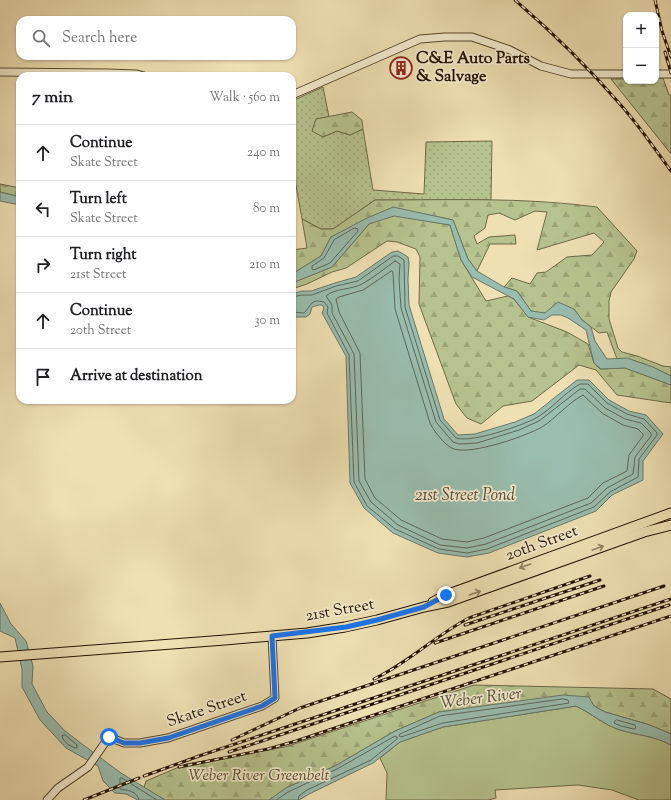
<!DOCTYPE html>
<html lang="en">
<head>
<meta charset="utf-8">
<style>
	body { margin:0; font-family:"Sorts Mill Goudy",serif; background:#f2f2f2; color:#202124 }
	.controls { position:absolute; right:12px; top:12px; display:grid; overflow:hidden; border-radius:8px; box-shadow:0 1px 3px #0004 }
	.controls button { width:36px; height:36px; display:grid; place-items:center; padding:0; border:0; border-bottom:1px solid #e0e0e0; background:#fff; color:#202124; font:20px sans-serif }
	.stop { position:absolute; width:12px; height:12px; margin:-9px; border:3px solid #1a73e8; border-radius:50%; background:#fff }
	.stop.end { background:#1a73e8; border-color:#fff; box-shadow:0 1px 4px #0008 }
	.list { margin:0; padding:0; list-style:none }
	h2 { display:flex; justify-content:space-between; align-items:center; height:52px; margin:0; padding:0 16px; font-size:17px }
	h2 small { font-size:13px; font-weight:400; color:#757577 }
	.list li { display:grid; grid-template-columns:26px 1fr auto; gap:12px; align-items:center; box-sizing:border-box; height:56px; padding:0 16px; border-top:1px solid #e0e0e0 }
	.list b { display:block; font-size:15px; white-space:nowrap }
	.list p { margin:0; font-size:13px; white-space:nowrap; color:#757577 }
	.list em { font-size:13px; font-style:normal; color:#757577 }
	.icon { flex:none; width:22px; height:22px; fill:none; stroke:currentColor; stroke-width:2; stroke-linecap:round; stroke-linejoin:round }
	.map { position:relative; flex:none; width:671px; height:800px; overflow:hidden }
	.search { position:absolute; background:#fff; box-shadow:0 1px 3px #0004; left:16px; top:16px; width:280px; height:44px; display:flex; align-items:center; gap:10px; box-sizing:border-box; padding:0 14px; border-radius:12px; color:#757577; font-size:15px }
	.panel { position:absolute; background:#fff; box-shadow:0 1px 3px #0004; left:16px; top:72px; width:280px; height:332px; border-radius:12px }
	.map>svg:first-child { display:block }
	.grass { fill:url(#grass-dots); stroke:#6d6a48 }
	.forest { fill:url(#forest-firs); stroke:#6d6a48 }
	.park { fill:#b6c38e; stroke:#6d6a48 }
	.water { fill:#99bdae; stroke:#6a7869 }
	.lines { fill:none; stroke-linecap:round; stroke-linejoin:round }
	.shore { stroke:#5e6758; stroke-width:1 }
	.minor-casing { stroke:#56452e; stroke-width:9 }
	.major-casing { stroke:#241101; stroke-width:11 }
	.minor { stroke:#f4ebce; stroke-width:7 }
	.major { stroke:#eee0b3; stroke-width:9 }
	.rail-casing { stroke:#241101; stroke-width:3 }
	.rail { stroke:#f4ebce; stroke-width:1.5; stroke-dasharray:4.5; stroke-linecap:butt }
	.oneway { stroke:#938363 }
	.route { stroke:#1a73e8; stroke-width:5 }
	.labels { text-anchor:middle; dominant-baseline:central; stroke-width:3.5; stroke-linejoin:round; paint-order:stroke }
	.poi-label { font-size:16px; font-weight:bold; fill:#241101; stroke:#f4ebce; text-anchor:start }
	.street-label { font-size:16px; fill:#241101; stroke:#f4ebce }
	.park-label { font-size:16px; font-style:italic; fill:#574f32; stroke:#f4ebce }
	.water-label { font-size:17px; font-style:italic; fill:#4d4d3e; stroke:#f4ebce }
</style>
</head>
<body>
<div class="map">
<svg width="671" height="800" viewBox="0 0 671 800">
	<defs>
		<pattern id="grass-dots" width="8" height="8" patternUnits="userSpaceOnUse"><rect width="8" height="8" fill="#b6c38e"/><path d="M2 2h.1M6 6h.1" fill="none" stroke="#9ca679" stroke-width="1.8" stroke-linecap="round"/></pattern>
		<pattern id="forest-firs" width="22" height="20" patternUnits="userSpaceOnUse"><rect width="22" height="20" fill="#b6c38e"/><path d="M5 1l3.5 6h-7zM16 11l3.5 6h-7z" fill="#9ca679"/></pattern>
	</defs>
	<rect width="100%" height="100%" fill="#eee0b3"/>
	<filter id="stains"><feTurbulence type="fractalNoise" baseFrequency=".005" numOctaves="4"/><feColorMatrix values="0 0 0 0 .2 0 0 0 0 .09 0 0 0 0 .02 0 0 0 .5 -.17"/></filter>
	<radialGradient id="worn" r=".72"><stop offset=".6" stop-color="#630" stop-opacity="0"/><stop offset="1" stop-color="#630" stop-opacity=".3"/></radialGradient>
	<!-- grass -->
	<path class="grass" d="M 323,87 L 329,117 L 316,119 L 323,137 L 337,131 L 350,135 L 363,129 L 373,190 L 424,194 L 426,142 L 492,141 L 491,200 L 375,200 L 333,229 L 321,229 L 302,219 L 292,163 L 292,101 Z"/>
	<!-- forest -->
	<g class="forest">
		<path d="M 656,78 L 663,78 L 669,95 L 671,95 L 671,154 L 611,79 L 626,79 L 626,81 L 656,81 Z"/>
		<path d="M 352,112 L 362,120 L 363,129 L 350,135 L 337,131 L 323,137 L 312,131 L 316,119 Z"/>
		<path d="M 0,184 L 20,188 L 20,197 L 0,192 Z"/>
		<path d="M 375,200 C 449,200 523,197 597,207 L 637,251 L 634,259 L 611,292 L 609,301 L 609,319 L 618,348 L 622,352 L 637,356 L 663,366 L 671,367 L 671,376 C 654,368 636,358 617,359 L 607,332 L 599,333 L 582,320 L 574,309 L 545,314 L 531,311 L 517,291 L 504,287 L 512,278 L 530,284 L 537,273 L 546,272 L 567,257 L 592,255 L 604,242 L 594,233 L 537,250 L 547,212 L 535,211 L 515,220 L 499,213 L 488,215 L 485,228 L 474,236 L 477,244 L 489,237 L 515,235 L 516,244 L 490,244 L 477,271 L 468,259 L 453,220 L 393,208 L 331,237 L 321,256 L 292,274 L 292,250 L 307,248 L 302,219 L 321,229 L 333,229 Z"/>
		<path d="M 394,215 L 450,225 L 461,260 L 486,301 L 508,296 L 514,299 L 528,317 L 567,332 L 588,344 L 594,363 L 600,369 L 625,368 L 671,385 L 671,403 L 617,395 L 596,370 L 579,365 L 532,401 L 503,406 L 481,424 L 467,418 L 456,404 L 419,304 L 420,257 L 416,249 L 397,242 L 387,241 L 346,268 L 332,272 L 307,284 L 292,289 L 292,283 L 332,267 L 369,224 Z"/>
		<path d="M 474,685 L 653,689 L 671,699 L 671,734 L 650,725 L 605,712 L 594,706 L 518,702 L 439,712 L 395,731 L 335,766 L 286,788 L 269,800 L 165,800 L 144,788 L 146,781 L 186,764 L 285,747 Z"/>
	</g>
	<!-- park -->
	<path class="park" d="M 576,706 C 591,713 604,725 620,730 C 637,735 655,736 671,745 L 671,800 L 639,800 L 612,790 L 578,785 L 495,790 L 496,798 L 488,800 L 386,800 L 387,773 L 380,758 L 400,742 L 443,727 Z"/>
	<!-- water -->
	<g class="water">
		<path d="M 0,192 L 20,197 L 20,205 L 0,201 Z"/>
		<path d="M 393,207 L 453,220 L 468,259 L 477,271 L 504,287 L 517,291 L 531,311 L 545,313 L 558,302 L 574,309 L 582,320 L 591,327 L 595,341 L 607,359 L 627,358 L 653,367 L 671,376 L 671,385 L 625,368 L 601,369 L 594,363 L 586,330 L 568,318 L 561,315 L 552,315 L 544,320 L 528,317 L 514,299 L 472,277 L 461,260 L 450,225 L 394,216 L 369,224 L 332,267 L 292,283 L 292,274 L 321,256 L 331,237 L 365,219 Z"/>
		<path d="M 398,251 L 408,257 L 409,263 L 408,279 L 409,305 L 444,419 L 458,435 L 475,434 L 515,422 L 534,414 L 577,380 L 589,380 L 609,400 L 629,411 L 646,415 L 663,434 L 643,461 L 643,480 L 612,495 L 596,511 L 489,553 L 467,557 L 438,553 L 393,533 L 364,508 L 350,483 L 346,356 L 322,313 L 324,308 L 322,305 L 319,305 L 312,307 L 310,314 L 306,317 L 296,317 L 292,315 L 292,294 L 302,291 L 311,291 L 335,283 L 356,277 L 392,252 Z"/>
		<path d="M 0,603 L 11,624 L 26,641 L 33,666 L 32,684 L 47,712 L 64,730 L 82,744 L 121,773 L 165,800 L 138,800 L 126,794 L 115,793 L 103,781 L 98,766 L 66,748 L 40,720 L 22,687 L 22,669 L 15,638 L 0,631 Z"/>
		<path d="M 563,695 L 589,697 L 594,706 L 605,712 L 650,725 L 671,734 L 671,745 C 655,736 637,735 620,730 C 604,725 591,713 576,706 L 443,727 L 400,742 L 373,763 L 309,794 L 299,800 L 269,800 L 286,788 L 335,766 L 395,731 L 439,712 Z"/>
	</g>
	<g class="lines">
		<!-- shore -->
		<g class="shore">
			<path d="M 355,228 L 358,229 L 358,231 L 330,263 L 314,270 L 312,269 L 312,266 L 324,258 L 334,240 Z"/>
			<path d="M 395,261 L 400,264 L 399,279 L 401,308 L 436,422 L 453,442 L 459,444 L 477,443 L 519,430 L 539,421 L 580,389 L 585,389 L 605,408 L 625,419 L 641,423 L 651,433 L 651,436 L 635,457 L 633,474 L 607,488 L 591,503 L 486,544 L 467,548 L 440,545 L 398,525 L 371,502 L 359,481 L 354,354 L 332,313 L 332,305 L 326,296 C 335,288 351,290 362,284 C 373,278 384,269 395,261 Z"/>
			<path d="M 392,271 L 393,273 L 395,309 L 430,423 C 433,430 446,447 454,449 C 472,455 526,436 542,427 C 556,418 568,403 583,395 L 602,413 L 623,425 L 638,429 L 643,434 L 643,436 L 629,455 L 627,471 L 603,483 L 588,498 L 484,538 L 467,542 L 442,539 L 401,520 L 375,498 L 365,479 L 360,353 L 339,312 L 336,299 L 339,297 L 363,290 Z"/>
			<path d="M 292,297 L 302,295 L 312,295 L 336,286 L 358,281 L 393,256 L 398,256 L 404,260 L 405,307 L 440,420 L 456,438 C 472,443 521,426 536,418 C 552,409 564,393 580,384 L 588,384 L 607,403 L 627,414 L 644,419 L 657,433 L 657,435 L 639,459 L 638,477 L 610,492 L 594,507 L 487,549 L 467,553 L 439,549 L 395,529 L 367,506 L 354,482 L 349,355 L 327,313 L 328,307 L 324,302 C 311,298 311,306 304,313 L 292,312"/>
			<path d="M 563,699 L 568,700 L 569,703 L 443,723 L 401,737 L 399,736 L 400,734 L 440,716 Z"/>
			<path d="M 617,720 L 635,725 L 636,728 L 634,729 L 621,726 L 614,723 L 615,721 Z"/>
			<path d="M 65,735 L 77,745 L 77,748 L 75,748 C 70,746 63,742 62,736 Z"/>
			<path d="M 139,800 C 137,791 127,790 120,789 L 120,778 L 122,778 L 157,800"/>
			<path d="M 276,800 L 288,792 L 337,769 L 395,736 L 397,737 L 397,739 L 371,760 L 307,790 L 299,796 L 298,800"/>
		</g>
		<!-- minor casing -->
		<g class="minor-casing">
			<g id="minor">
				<path d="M 0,72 L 107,73 L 137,74 L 144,76"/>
				<path d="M 656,74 L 671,74"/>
				<path d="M 292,95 L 420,39 L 445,37 L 472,37 L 510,50 L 541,66 L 571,74 L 626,74"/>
				<path d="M 47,800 L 58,788 L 88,767 L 109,737 L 124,743 L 140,743 L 168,738 L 262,706 L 275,698 L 272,636"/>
			</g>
		</g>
		<!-- major casing -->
		<g class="major-casing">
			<g id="major">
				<path d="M 433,602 L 446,595 L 671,513"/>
				<path d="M 0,657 L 225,640 L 307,633 L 345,627 L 377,620 L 424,607 L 448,602 L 613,543 L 644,532 L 671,525"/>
			</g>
		</g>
		<!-- minor -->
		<use href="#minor" class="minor"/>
		<!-- major -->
		<use href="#major" class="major"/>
		<!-- rail casing -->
		<g class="rail-casing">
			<g id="rail">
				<path d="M 515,0 C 552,32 587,66 619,103 C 638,124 654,148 671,171"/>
				<path d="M 655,0 L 662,31 L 671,57"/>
				<path d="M 665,52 L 671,73"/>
				<path d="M 465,625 L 600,580"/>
				<path d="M 435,643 L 604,586"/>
				<path d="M 374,679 C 408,663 436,635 469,618 L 590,576"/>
				<path d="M 232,740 L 300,708 L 664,586"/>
				<path d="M 229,752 L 669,605"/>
				<path d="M 179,767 L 268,749 L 296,741 L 671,616"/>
				<path d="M 144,776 L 199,756 L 671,599"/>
				<path d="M 84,800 L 139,778"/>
			</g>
		</g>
		<!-- rail -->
		<use href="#rail" class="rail"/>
	</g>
	<!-- one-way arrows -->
	<defs><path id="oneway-shaft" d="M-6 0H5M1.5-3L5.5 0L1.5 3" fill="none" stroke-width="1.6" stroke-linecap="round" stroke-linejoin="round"/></defs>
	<g class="oneway">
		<use href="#oneway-shaft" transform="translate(598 548) rotate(-20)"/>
		<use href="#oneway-shaft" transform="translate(525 566) rotate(160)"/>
		<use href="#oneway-shaft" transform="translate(475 593) rotate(-19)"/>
	</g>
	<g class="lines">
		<!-- route -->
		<path class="route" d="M 109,737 L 124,743 L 140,743 L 168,738 L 262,706 L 275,698 L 272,636 L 346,627 L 377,620 L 424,607 L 446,595"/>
	</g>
	<!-- icons -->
	<defs>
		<g id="building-ring" transform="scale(1.15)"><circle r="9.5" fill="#f4ebce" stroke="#8f2418" stroke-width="1.5"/><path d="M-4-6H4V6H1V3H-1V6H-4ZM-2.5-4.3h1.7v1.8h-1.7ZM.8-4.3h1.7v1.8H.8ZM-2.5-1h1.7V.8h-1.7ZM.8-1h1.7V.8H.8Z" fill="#8f2418"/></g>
	</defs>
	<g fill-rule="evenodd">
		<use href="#building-ring" x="401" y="68"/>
	</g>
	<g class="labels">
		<!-- poi labels -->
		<g class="poi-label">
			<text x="416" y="59">C&amp;E Auto Parts<tspan x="416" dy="18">&amp; Salvage</tspan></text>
		</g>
		<!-- street labels -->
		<g class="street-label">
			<text transform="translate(542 544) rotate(-20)">20th Street</text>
			<text transform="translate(340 611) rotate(-10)">21st Street</text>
			<text transform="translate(207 710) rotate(-19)">Skate Street</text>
		</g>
		<!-- park labels -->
		<g class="park-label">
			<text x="259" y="776">Weber River Greenbelt</text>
		</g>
		<!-- water labels -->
		<g class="water-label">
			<text x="465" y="496">21st Street Pond</text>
			<text transform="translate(481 699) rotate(-7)">Weber River</text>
		</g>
	</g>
	<rect width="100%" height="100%" filter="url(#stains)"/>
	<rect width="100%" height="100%" fill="url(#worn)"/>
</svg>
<div class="controls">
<button>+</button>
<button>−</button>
</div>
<div class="stop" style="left:109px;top:737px"></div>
<div class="stop end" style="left:446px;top:595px"></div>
<div class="search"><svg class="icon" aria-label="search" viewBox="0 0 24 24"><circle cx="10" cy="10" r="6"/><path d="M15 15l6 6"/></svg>Search here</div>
<section class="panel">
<h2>7 min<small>Walk · 560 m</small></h2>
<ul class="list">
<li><svg class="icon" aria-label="ahead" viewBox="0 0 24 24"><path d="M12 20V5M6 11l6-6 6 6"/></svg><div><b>Continue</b><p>Skate Street</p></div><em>240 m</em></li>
<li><svg class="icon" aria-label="left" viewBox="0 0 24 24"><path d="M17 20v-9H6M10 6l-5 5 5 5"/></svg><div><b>Turn left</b><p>Skate Street</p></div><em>80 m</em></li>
<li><svg class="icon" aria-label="right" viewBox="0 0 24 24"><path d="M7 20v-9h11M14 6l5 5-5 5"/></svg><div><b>Turn right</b><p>21st Street</p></div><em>210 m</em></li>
<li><svg class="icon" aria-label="ahead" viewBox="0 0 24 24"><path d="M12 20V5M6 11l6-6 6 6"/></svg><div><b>Continue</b><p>20th Street</p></div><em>30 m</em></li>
<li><svg class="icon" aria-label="arrive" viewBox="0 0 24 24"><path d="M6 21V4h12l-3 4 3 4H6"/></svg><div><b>Arrive at destination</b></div></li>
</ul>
</section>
</div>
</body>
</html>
